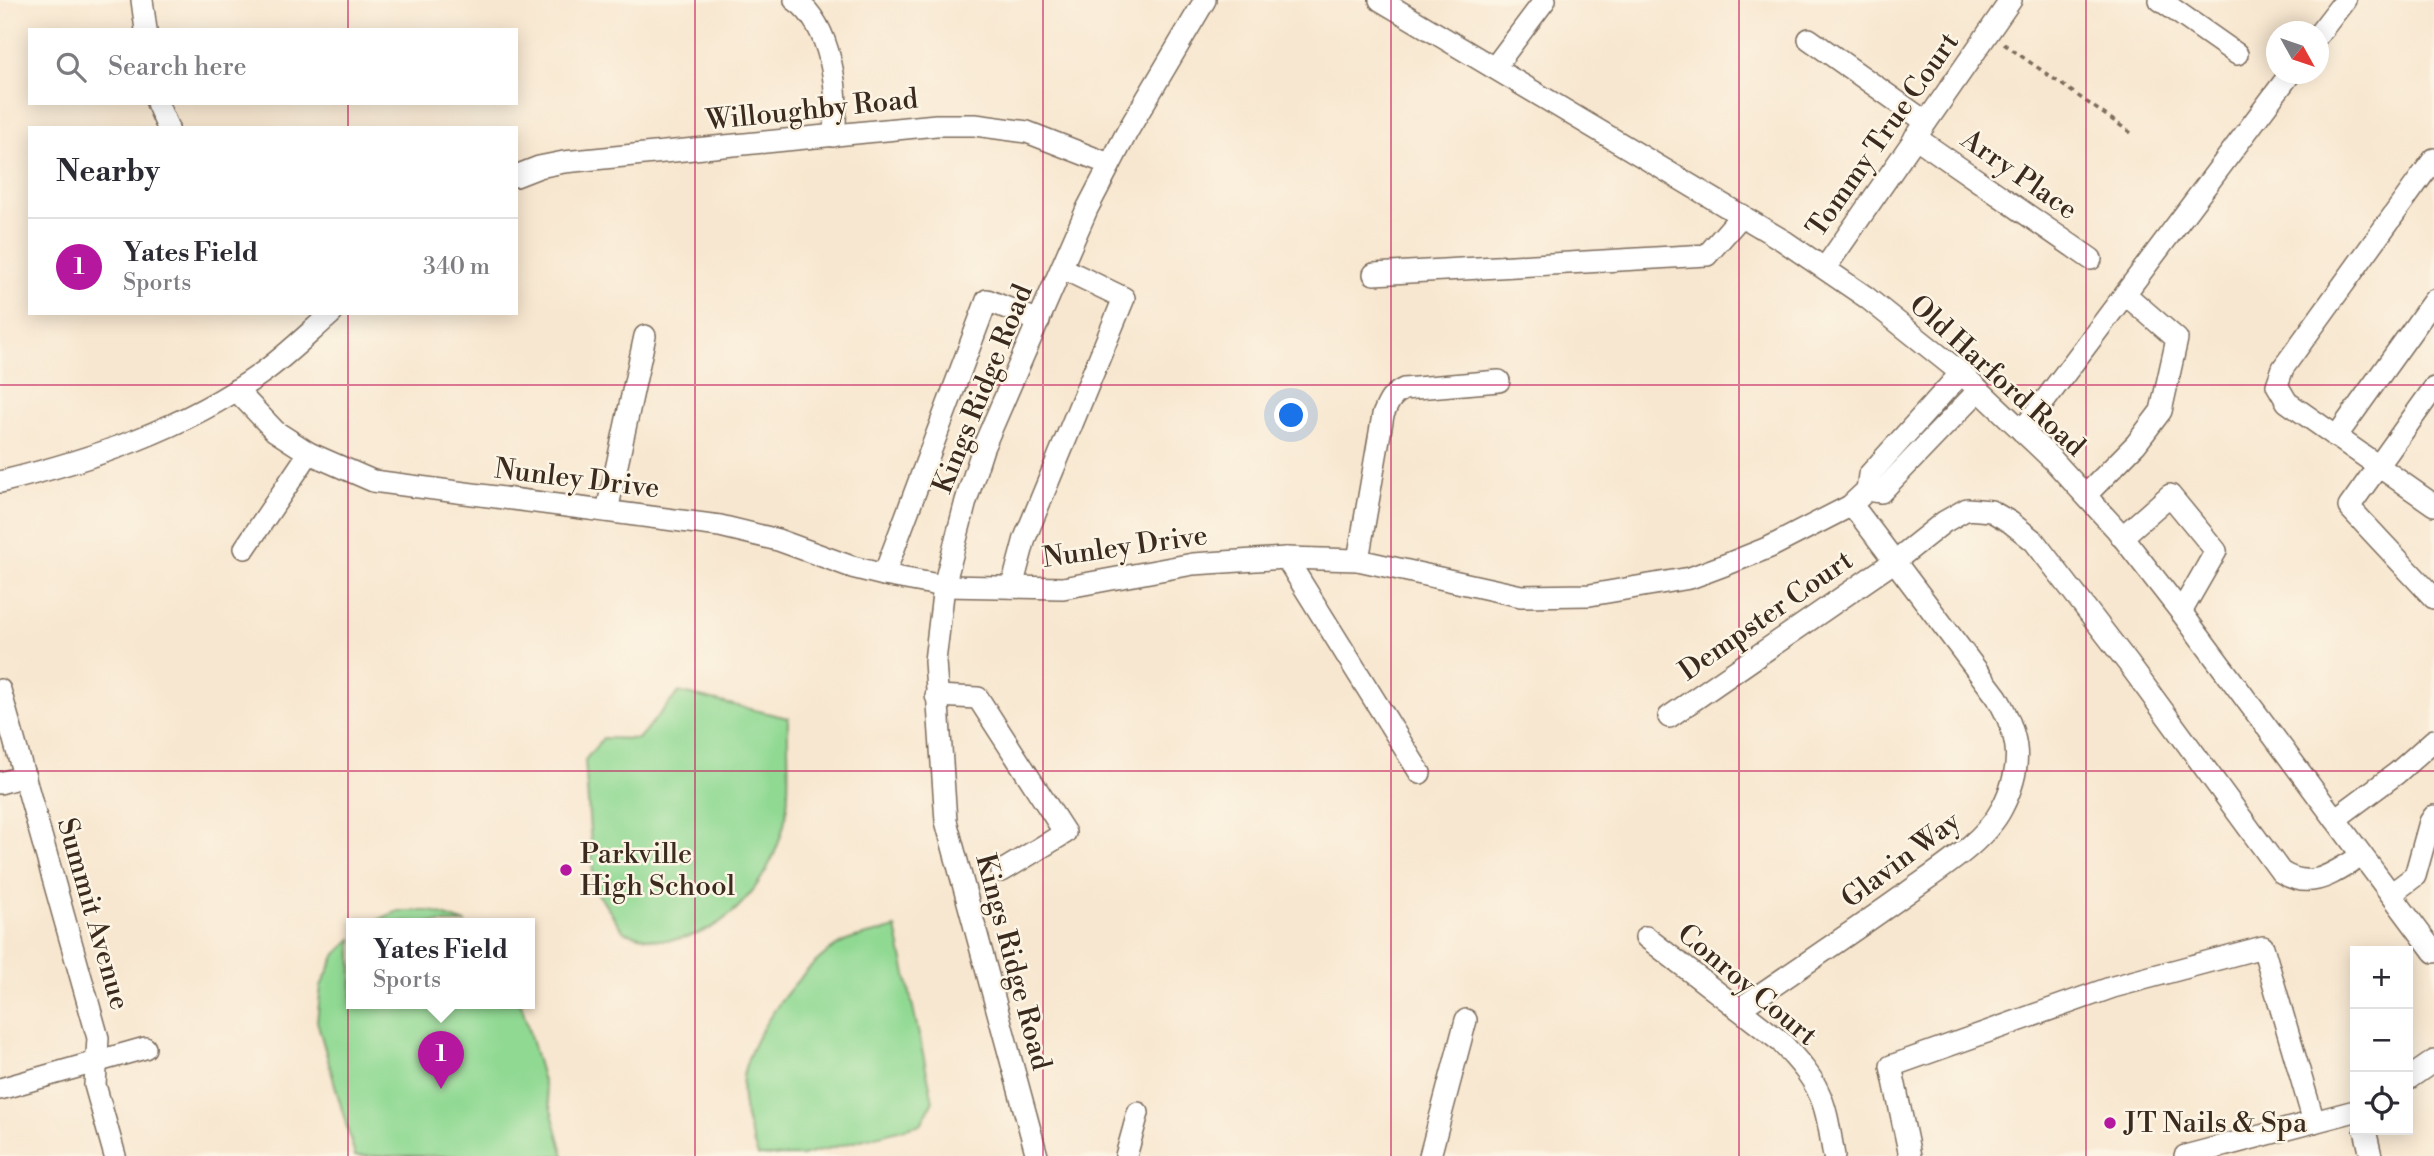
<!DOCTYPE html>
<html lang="en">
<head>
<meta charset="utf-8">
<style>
	body { margin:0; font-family:"Libre Bodoni",serif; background:#f2f2f3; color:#2b2b33 }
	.controls { position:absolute; right:21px; bottom:21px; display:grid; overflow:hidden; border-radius:0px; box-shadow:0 4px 18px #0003 }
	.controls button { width:63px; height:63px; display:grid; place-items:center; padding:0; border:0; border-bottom:2px solid #e1e1e2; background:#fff; color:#2b2b33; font:35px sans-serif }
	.compass { position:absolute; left:2266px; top:21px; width:63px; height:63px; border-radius:50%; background:#fff; box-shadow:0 4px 18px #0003; rotate:130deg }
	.you { position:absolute; left:1292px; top:416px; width:24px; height:24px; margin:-18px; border:5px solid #fff; border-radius:50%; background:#1a73e8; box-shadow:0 0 0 10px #1a73e833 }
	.badge { display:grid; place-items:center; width:46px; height:46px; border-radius:50%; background:#b5179e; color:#fff; font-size:23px; font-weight:700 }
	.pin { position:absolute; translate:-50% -58px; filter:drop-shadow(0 2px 4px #0008) }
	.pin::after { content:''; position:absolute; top:37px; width:24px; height:21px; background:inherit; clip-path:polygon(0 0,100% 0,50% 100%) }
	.popup { position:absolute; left:346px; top:918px; width:189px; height:91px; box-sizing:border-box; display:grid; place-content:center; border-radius:0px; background:#fff; filter:drop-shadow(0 2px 5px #0005); font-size:23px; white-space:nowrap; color:#7c7c81 }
	.popup b { font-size:26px; color:#2b2b33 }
	.popup::after { content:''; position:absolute; left:50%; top:100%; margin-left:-14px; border:14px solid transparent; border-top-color:#fff }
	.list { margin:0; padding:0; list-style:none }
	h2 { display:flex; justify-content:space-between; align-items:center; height:91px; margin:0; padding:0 28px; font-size:30px }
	h2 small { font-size:23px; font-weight:400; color:#7c7c81 }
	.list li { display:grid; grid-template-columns:46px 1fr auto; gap:21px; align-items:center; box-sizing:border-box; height:98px; padding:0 28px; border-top:2px solid #e1e1e2 }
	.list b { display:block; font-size:26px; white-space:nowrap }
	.list p { margin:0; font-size:23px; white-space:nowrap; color:#7c7c81 }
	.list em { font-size:23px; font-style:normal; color:#7c7c81 }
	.icon { flex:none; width:38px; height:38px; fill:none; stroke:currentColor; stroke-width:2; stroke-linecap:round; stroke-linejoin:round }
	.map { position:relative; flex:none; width:2434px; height:1156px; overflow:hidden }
	.search { position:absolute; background:#fff; box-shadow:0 4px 18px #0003; left:28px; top:28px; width:490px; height:77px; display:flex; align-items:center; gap:18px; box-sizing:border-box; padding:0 24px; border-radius:0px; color:#7c7c81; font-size:26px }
	.panel { position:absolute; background:#fff; box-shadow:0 4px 18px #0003; left:28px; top:126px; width:490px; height:189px; border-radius:0px }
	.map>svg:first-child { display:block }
	.grass { fill:#90d993; stroke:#668258; stroke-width:2 }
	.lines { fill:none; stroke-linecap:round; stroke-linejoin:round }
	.minor-casing { stroke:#7d6c5c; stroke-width:24 }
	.path { stroke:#7d6c5c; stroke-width:3.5; stroke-dasharray:5 5; stroke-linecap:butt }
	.minor { stroke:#fff; stroke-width:21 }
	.grid { fill:none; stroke:#c2185b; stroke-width:2; stroke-opacity:0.55 }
	.poi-dot { fill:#b5179e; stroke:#fcf5e5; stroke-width:2.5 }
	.labels { text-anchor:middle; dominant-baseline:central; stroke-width:5; stroke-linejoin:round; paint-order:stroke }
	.street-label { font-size:28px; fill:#3b2a1e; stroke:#fcf5e5 }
	.poi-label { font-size:28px; fill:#3b2a1e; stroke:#fcf5e5; text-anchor:start }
</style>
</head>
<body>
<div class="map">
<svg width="2434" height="1156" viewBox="0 0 2434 1156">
	<rect width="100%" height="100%" fill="#fcf5e5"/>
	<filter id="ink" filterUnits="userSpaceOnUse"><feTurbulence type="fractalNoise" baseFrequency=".0143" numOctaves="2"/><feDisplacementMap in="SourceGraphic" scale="14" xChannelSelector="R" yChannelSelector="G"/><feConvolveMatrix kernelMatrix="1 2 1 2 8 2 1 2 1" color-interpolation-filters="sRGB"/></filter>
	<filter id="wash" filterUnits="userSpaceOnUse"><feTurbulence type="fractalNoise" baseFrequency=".00686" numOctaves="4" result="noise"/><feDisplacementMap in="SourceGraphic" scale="28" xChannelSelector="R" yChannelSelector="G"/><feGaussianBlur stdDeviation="1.57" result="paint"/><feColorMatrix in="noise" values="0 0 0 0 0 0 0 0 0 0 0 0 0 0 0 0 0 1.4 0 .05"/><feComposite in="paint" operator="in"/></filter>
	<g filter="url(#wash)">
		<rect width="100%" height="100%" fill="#f8e7d0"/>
		<!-- grass -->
		<g class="grass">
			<path d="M 679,692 L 788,718 C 787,750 791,784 786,815 C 776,873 730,938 666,940 C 653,941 637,935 624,932 L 594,888 L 585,760 L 603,738 L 638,739 Z"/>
			<path d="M 398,911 L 431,911 L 466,923 L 372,923 Z"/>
			<path d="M 896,928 L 933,1101 L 921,1124 L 801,1156 L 758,1156 C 749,1131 740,1104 743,1077 C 749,1035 806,960 844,942 C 860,935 880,933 896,928 Z"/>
			<path d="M 352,939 L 352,1003 L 521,1003 L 564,1156 L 355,1156 L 317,1021 L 321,986 L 336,954 Z"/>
		</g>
	</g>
	<g filter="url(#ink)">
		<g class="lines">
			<!-- minor casing -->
			<g class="minor-casing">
				<g id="minor">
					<path d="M 142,0 L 146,30"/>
					<path d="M 795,0 C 831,25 841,94 833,136"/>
					<path d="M 1380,0 L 1784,241 L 1866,297 L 1961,373 L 2053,460 L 2117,530 L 2181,612 L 2434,952"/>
					<path d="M 2160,0 L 2237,54"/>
					<path d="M 2318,35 L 2345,0"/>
					<path d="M 1809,39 L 1926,122"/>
					<path d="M 1494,68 L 1545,0"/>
					<path d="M 157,103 L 168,128"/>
					<path d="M 1915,137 L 2091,259"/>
					<path d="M 2434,159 L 2283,368 L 2277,385 L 2287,402 L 2434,505"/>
					<path d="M 516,176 L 539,167 L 564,162 L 936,125 L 975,125 L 1027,132 L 1109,164"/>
					<path d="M 1825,268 L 2011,0"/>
					<path d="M 1374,274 L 1707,255 L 1742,215"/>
					<path d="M 2434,388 L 2349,507 L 2434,598"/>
					<path d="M 236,390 L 275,431 L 309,453 L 373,481 L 720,526 L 778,540 L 852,567 L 884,575 L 944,586 L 1063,588 L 1193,564 L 1286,558 L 1358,560 L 1521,596 L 1590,595 L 1690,578 L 1730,563 L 1770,547 L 1850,506 L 1867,490 L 1869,475 L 1961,373"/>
					<path d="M 2022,431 L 2290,74"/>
					<path d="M 2336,437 L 2434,300"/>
					<path d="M 0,482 C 91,460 186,428 262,373 C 287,355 309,333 332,313"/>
					<path d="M 1867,490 L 1881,492 L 1979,390"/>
					<path d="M 2086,495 L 2136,444 L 2161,411 L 2177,339 L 2125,294"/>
					<path d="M 607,511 L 645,336"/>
					<path d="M 2122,537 L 2170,495 L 2216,551 L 2181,612"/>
					<path d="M 245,548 L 309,453"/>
					<path d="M 1286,558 L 1420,773"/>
					<path d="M 1358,560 L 1383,415 C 1388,403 1391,395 1404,389 L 1499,381"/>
					<path d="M 884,575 L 987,300 L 1039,321"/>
					<path d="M 1012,587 L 1025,538 L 1124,298 L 1062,268"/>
					<path d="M 0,690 L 98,1038 L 95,1085 L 115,1156"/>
					<path d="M 936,696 L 978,698 L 1065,833 L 1002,871"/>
					<path d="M 1669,717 L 1895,561 L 1944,522 L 1967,509 L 1991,511 L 2010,522 L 2034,541 L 2128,663 L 2281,872 C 2313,892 2333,872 2362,856"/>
					<path d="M 0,783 L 25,776"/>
					<path d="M 2335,819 L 2397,773 L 2434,740"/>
					<path d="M 2391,894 L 2415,876 L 2430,822 L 2434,816"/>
					<path d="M 1646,937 L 1781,1042 C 1794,1057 1810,1073 1818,1091 C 1828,1111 1830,1135 1834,1156"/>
					<path d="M 1739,1009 C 1795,971 1851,933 1907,893 C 1937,871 1985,842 2002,808 C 2024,765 2020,737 1997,697 L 1859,514 L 1850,506"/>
					<path d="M 2408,1079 L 2434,1061"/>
					<path d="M 0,1089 L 145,1048"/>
					<path d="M 2365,1130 L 2371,1156"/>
					<path d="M 1037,1156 L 946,821 L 935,661 L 944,586 L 966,501 L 983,448 L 1087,209 L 1127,132 L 1205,0"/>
					<path d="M 1126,1156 L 1138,1113"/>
					<path d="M 1430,1156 L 1466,1020"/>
					<path d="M 1910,1156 L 1891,1066 L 2113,987 L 2263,947 L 2314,1122"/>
					<path d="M 2185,1156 L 2355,1111"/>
				</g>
			</g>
			<!-- path -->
			<path class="path" d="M 2004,44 L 2134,135"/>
			<!-- minor -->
			<use href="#minor" class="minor"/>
		</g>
	</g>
	<!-- grid -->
	<path class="grid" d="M 348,0 L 348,30M 695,0 L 695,1156M 1043,0 L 1043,1156M 1391,0 L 1391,1156M 1739,0 L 1739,1156M 2086,0 L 2086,1156M 348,103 L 348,128M 348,313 L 348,1156M 0,385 L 2434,385M 0,771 L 2434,771"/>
	<!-- markers -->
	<g class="poi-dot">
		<circle cx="566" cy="870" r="7"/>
		<circle cx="2110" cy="1123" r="7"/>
	</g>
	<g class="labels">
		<!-- street labels -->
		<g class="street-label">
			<text transform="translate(812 110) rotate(-6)">Willoughby Road</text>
			<text transform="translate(1883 135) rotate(-55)">Tommy True Court</text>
			<text transform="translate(2019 175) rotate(35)">Arry Place</text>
			<text transform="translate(1997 376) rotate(42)">Old Harford Road</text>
			<text transform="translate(983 389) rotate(-68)">Kings Ridge Road</text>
			<text transform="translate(577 479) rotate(7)">Nunley Drive</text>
			<text transform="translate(1125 547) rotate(-8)">Nunley Drive</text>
			<text transform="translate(1766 616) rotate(-35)">Dempster Court</text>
			<text transform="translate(1901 860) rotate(-37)">Glavin Way</text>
			<text transform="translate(93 914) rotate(74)">Summit Avenue</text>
			<text transform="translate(1013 962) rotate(75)">Kings Ridge Road</text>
			<text transform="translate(1747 985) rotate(40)">Conroy Court</text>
		</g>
		<!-- poi labels -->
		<g class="poi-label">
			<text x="580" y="854">Parkville<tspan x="580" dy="32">High School</tspan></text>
			<text x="2124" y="1123">JT Nails &amp; Spa</text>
		</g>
	</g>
</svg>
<div class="controls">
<button>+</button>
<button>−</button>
<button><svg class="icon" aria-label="locate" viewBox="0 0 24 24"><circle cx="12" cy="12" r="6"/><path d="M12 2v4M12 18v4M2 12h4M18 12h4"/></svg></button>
</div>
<svg class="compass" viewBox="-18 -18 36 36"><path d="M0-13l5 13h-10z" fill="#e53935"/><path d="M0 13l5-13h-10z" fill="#7c7c81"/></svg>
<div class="you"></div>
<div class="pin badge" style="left:441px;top:1089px">1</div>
<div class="popup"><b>Yates Field</b>Sports</div>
<div class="search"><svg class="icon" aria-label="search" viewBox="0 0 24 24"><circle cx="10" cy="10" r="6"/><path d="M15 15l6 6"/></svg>Search here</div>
<section class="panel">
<h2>Nearby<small></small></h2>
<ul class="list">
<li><span class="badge">1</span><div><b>Yates Field</b><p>Sports</p></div><em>340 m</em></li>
</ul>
</section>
</div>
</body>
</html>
